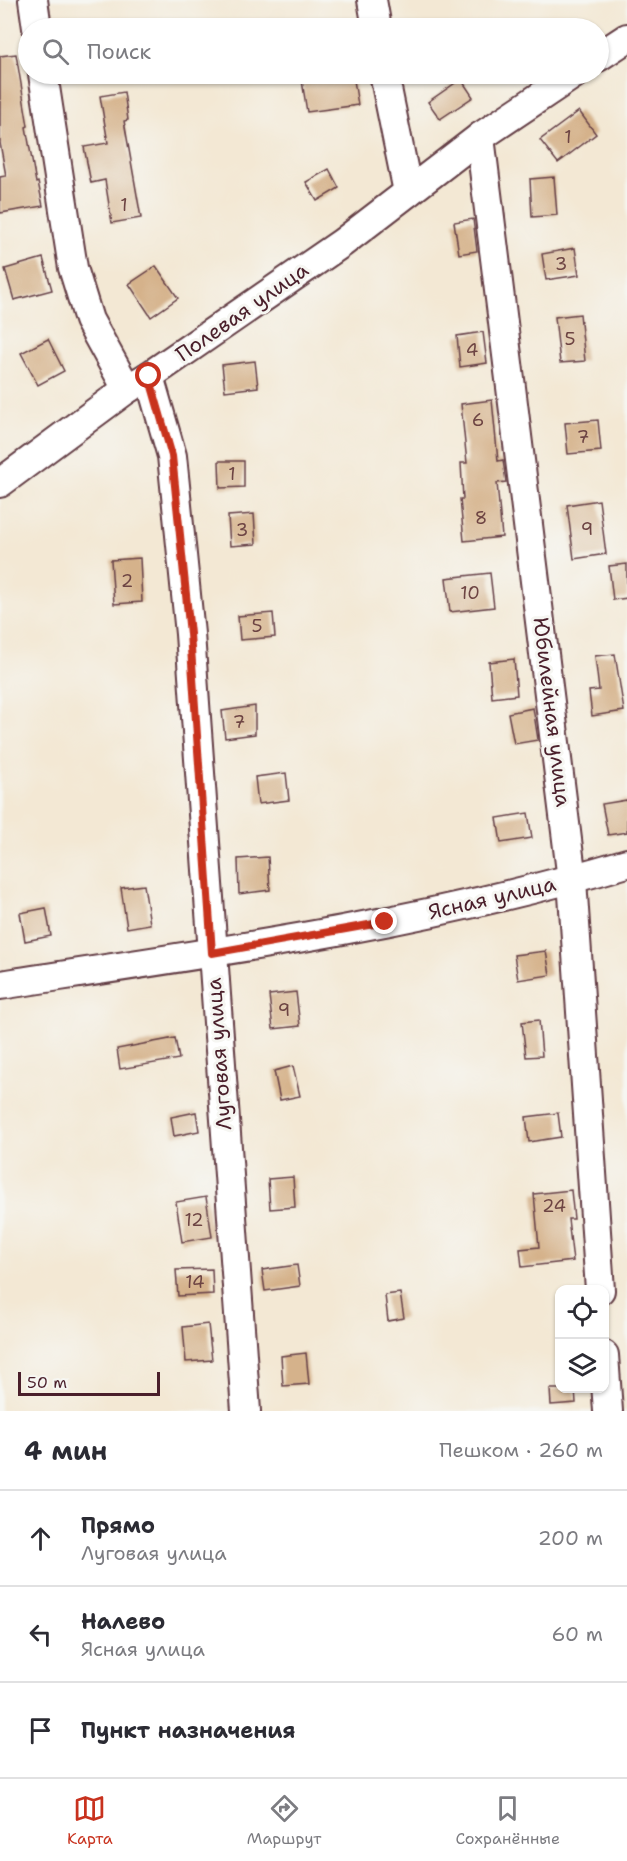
<!DOCTYPE html>
<html lang="ru">
<head>
<meta charset="utf-8">
<style>
	body { margin:0; font-family:"Shantell Sans",sans-serif; background:#f7f7f7; color:#2b2b33 }
	.controls { position:absolute; right:18px; bottom:18px; display:grid; overflow:hidden; border-radius:12px; box-shadow:0 2px 4px #0004 }
	.controls button { width:54px; height:54px; display:grid; place-items:center; padding:0; border:0; border-bottom:2px solid #e1e1e2; background:#fff; color:#2b2b33; font:30px sans-serif }
	.scale { position:absolute; left:18px; bottom:15px; width:142px; box-sizing:border-box; padding-left:6px; border:3px solid #4a1f2b; border-top:0; font-size:16px; line-height:21px; white-space:nowrap; color:#4a1f2b; -webkit-text-stroke:4px #f6f6f2; paint-order:stroke }
	.stop { position:absolute; width:18px; height:18px; margin:-14px; border:4px solid #c8321e; border-radius:50%; background:#fff }
	.stop.end { background:#c8321e; border-color:#fff; box-shadow:0 2px 6px #0008 }
	.list { margin:0; padding:0; list-style:none }
	h2 { display:flex; justify-content:space-between; align-items:center; height:78px; margin:0; padding:0 24px; font-size:26px }
	h2 small { font-size:20px; font-weight:400; color:#7c7c81 }
	.list li { display:grid; grid-template-columns:39px 1fr auto; gap:18px; align-items:center; box-sizing:border-box; height:96px; padding:0 24px; border-top:2px solid #e1e1e2 }
	.list b { display:block; font-size:22px; white-space:nowrap }
	.list p { margin:0; font-size:20px; white-space:nowrap; color:#7c7c81 }
	.list em { font-size:20px; font-style:normal; color:#7c7c81 }
	.icon { flex:none; width:33px; height:33px; fill:none; stroke:currentColor; stroke-width:2; stroke-linecap:round; stroke-linejoin:round }
	.map { position:relative; flex:none; width:627px; height:1411px; overflow:hidden }
	.search { position:absolute; background:#fff; box-shadow:0 2px 4px #0004; left:18px; right:18px; top:18px; height:66px; display:flex; align-items:center; gap:15px; box-sizing:border-box; padding:0 21px; border-radius:33px; color:#7c7c81; font-size:22px }
	.sheet { height:366px; background:#fff }
	nav { display:flex; justify-content:space-around; align-items:center; box-sizing:border-box; height:84px; border-top:2px solid #e1e1e2; background:#fff; font-size:16px; color:#7c7c81 }
	nav a { display:grid; justify-items:center; gap:3px }
	nav .on { color:#c8321e }
	.map>svg:first-child { display:block }
	.building { fill:#d5b28b }
	.lines { fill:none; stroke-linecap:round; stroke-linejoin:round }
	.minor-casing { stroke:#633d44; stroke-width:32 }
	.minor { stroke:#fff; stroke-width:28 }
	.route { stroke:#c8321e; stroke-width:8 }
	.labels { text-anchor:middle; dominant-baseline:central; stroke-width:6; stroke-linejoin:round; paint-order:stroke }
	.number-label { font-size:18px; fill:#6d4443 }
	.street-label { font-size:21px; fill:#4a1f2b; stroke:#f6f6f2 }
</style>
</head>
<body>
<div class="map">
<svg width="627" height="1411" viewBox="0 0 627 1411">
	<rect width="100%" height="100%" fill="#f6f6f2"/>
	<filter id="ink" filterUnits="userSpaceOnUse"><feTurbulence type="fractalNoise" baseFrequency=".0167" numOctaves="2"/><feDisplacementMap in="SourceGraphic" scale="12" xChannelSelector="R" yChannelSelector="G"/><feConvolveMatrix kernelMatrix="1 2 1 2 8 2 1 2 1" color-interpolation-filters="sRGB"/></filter>
	<filter id="wash" filterUnits="userSpaceOnUse"><feTurbulence type="fractalNoise" baseFrequency=".008" numOctaves="4" result="noise"/><feDisplacementMap in="SourceGraphic" scale="24" xChannelSelector="R" yChannelSelector="G"/><feGaussianBlur stdDeviation="1.35" result="paint"/><feColorMatrix in="noise" values="0 0 0 0 0 0 0 0 0 0 0 0 0 0 0 0 0 1.4 0 .05"/><feComposite in="paint" operator="in"/></filter>
	<g filter="url(#wash)">
		<rect width="100%" height="100%" fill="#f3e8d4"/>
		<g id="blocks">
			<!-- building -->
			<g class="building">
				<path d="M 16,54 L 28,126 L 26,127 L 36,183 L 38,182 L 43,206 L 0,213 L 0,177 L 6,176 L 0,143 L 0,56 Z"/>
				<path d="M 301,74 L 353,74 L 358,105 L 307,112 Z"/>
				<path d="M 461,79 L 473,97 L 440,119 L 428,102 Z"/>
				<path d="M 124,92 L 128,120 L 124,121 L 141,218 L 112,223 L 105,180 L 91,183 L 84,147 L 108,143 L 100,96 Z"/>
				<path d="M 579,111 L 596,134 L 558,163 L 540,140 Z"/>
				<path d="M 329,169 L 339,188 L 317,201 L 306,182 Z"/>
				<path d="M 554,177 L 557,215 L 532,217 L 530,179 Z"/>
				<path d="M 473,219 L 477,251 L 459,254 L 454,222 Z"/>
				<path d="M 575,248 L 579,275 L 546,280 L 542,254 Z"/>
				<path d="M 43,258 L 52,290 L 14,300 L 5,269 Z"/>
				<path d="M 156,266 L 178,298 L 151,317 L 129,284 Z"/>
				<path d="M 580,314 L 585,361 L 560,363 L 555,317 Z"/>
				<path d="M 483,332 L 487,363 L 460,367 L 457,336 Z"/>
				<path d="M 48,339 L 64,371 L 38,385 L 21,353 Z"/>
				<path d="M 255,361 L 258,387 L 225,391 L 222,365 Z"/>
				<path d="M 492,400 L 498,461 L 503,460 L 506,482 L 497,483 L 502,537 L 464,541 L 460,499 L 463,499 L 461,463 L 467,463 L 461,404 Z"/>
				<path d="M 598,420 L 601,451 L 568,454 L 565,423 Z"/>
				<path d="M 219,461 L 244,461 L 244,487 L 220,488 Z"/>
				<path d="M 599,500 L 606,554 L 574,559 L 567,505 Z"/>
				<path d="M 254,514 L 256,544 L 230,546 L 228,516 Z"/>
				<path d="M 140,558 L 142,602 L 114,604 L 111,560 Z"/>
				<path d="M 627,564 L 627,598 L 613,600 L 609,566 Z"/>
				<path d="M 490,573 L 494,607 L 450,612 L 446,578 Z"/>
				<path d="M 273,613 L 275,637 L 240,640 L 238,616 Z"/>
				<path d="M 615,654 L 624,711 L 592,716 L 589,691 L 599,690 L 595,656 Z"/>
				<path d="M 514,659 L 517,695 L 492,698 L 489,662 Z"/>
				<path d="M 255,706 L 255,734 L 225,738 L 222,711 Z"/>
				<path d="M 533,708 L 538,740 L 514,744 L 508,713 Z"/>
				<path d="M 286,773 L 289,800 L 258,804 L 255,777 Z"/>
				<path d="M 627,800 L 627,832 L 608,835 L 602,804 Z"/>
				<path d="M 528,813 L 532,838 L 501,843 L 497,818 Z"/>
				<path d="M 268,857 L 270,890 L 239,894 L 238,859 Z"/>
				<path d="M 144,885 L 150,924 L 127,928 L 121,888 Z"/>
				<path d="M 46,908 L 51,936 L 25,941 L 20,913 Z"/>
				<path d="M 546,951 L 550,975 L 518,980 L 514,955 Z"/>
				<path d="M 296,992 L 300,1026 L 273,1029 L 269,995 Z"/>
				<path d="M 539,1020 L 542,1056 L 526,1057 L 522,1022 Z"/>
				<path d="M 175,1038 L 179,1059 L 120,1069 L 117,1049 Z"/>
				<path d="M 293,1066 L 300,1096 L 280,1100 L 274,1071 Z"/>
				<path d="M 196,1112 L 199,1131 L 174,1136 L 171,1117 Z"/>
				<path d="M 558,1113 L 561,1137 L 529,1142 L 526,1117 Z"/>
				<path d="M 293,1177 L 295,1207 L 270,1209 L 268,1179 Z"/>
				<path d="M 571,1190 L 574,1219 L 568,1219 L 573,1261 L 522,1267 L 520,1249 L 539,1247 L 534,1194 Z"/>
				<path d="M 206,1197 L 212,1237 L 182,1242 L 176,1202 Z"/>
				<path d="M 297,1265 L 300,1286 L 265,1291 L 262,1270 Z"/>
				<path d="M 212,1269 L 213,1294 L 178,1296 L 176,1270 Z"/>
				<path d="M 400,1293 L 404,1318 L 388,1321 L 385,1295 Z"/>
				<path d="M 208,1324 L 212,1360 L 186,1362 L 183,1327 Z"/>
				<path d="M 306,1353 L 309,1384 L 283,1386 L 281,1356 Z"/>
				<path d="M 550,1389 L 575,1389 L 576,1403 L 551,1405 Z"/>
			</g>
		</g>
	</g>
	<g filter="url(#ink)">
		<use href="#blocks" fill-opacity="0" stroke="#633d44" stroke-width="1.5"/>
		<g class="lines">
			<!-- minor casing -->
			<g class="minor-casing">
				<g id="minor">
					<path d="M 33,0 L 37,28"/>
					<path d="M 372,0 L 377,28"/>
					<path d="M 598,57 L 627,38"/>
					<path d="M 43,74 L 73,268 L 89,320 L 127,389"/>
					<path d="M 384,74 L 408,192"/>
					<path d="M 480,137 L 572,880 L 600,1290"/>
					<path d="M 149,376 L 172,456 L 190,634 L 246,1411"/>
					<path d="M 0,483 L 127,389 L 149,376 L 342,243 L 480,137 L 574,74"/>
					<path d="M 0,985 C 210,953 423,924 627,863"/>
					<path d="M 604,1355 L 608,1411"/>
				</g>
			</g>
			<!-- minor -->
			<use href="#minor" class="minor"/>
		</g>
	</g>
	<g class="lines" filter="url(#ink)">
		<!-- route -->
		<path class="route" d="M 149,376 L 172,456 L 190,634 L 212,953 L 385,922"/>
	</g>
	<g class="labels">
		<!-- number labels -->
		<g class="number-label">
			<text x="568" y="137">1</text>
			<text x="124" y="205">1</text>
			<text x="561" y="264">3</text>
			<text x="570" y="339">5</text>
			<text x="472" y="350">4</text>
			<text x="478" y="420">6</text>
			<text x="583" y="437">7</text>
			<text x="232" y="474">1</text>
			<text x="481" y="518">8</text>
			<text x="587" y="529">9</text>
			<text x="242" y="530">3</text>
			<text x="127" y="581">2</text>
			<text x="470" y="593">10</text>
			<text x="257" y="626">5</text>
			<text x="239" y="722">7</text>
			<text x="284" y="1010">9</text>
			<text x="554" y="1206">24</text>
			<text x="194" y="1220">12</text>
			<text x="195" y="1282">14</text>
		</g>
		<!-- street labels -->
		<g class="street-label">
			<text transform="translate(242 312) rotate(-35)">Полевая улица</text>
			<text transform="translate(552 712) rotate(83)">Юбилейная улица</text>
			<text transform="translate(492 898) rotate(-13)">Ясная улица</text>
			<text transform="translate(219 1054) rotate(-94)">Луговая улица</text>
		</g>
	</g>
</svg>
<div class="controls">
<button><svg class="icon" aria-label="locate" viewBox="0 0 24 24"><circle cx="12" cy="12" r="6"/><path d="M12 2v4M12 18v4M2 12h4M18 12h4"/></svg></button>
<button><svg class="icon" aria-label="layers" viewBox="0 0 24 24"><path d="M12 4l9 5-9 5-9-5zM3 14l9 5 9-5"/></svg></button>
</div>
<div class="scale">50 m</div>
<div class="stop" style="left:149px;top:376px"></div>
<div class="stop end" style="left:385px;top:922px"></div>
<div class="search"><svg class="icon" aria-label="search" viewBox="0 0 24 24"><circle cx="10" cy="10" r="6"/><path d="M15 15l6 6"/></svg>Поиск</div>
</div>
<section class="sheet">
<h2>4 мин<small>Пешком · 260 m</small></h2>
<ul class="list">
<li><svg class="icon" aria-label="ahead" viewBox="0 0 24 24"><path d="M12 20V5M6 11l6-6 6 6"/></svg><div><b>Прямо</b><p>Луговая улица</p></div><em>200 m</em></li>
<li><svg class="icon" aria-label="left" viewBox="0 0 24 24"><path d="M17 20v-9H6M10 6l-5 5 5 5"/></svg><div><b>Налево</b><p>Ясная улица</p></div><em>60 m</em></li>
<li><svg class="icon" aria-label="arrive" viewBox="0 0 24 24"><path d="M6 21V4h12l-3 4 3 4H6"/></svg><div><b>Пункт назначения</b></div></li>
</ul>
</section>
<nav>
<a class="on"><svg class="icon" aria-label="map" viewBox="0 0 24 24"><path d="M3 6l6-2 6 2 6-2v14l-6 2-6-2-6 2zM9 4v14M15 6v14"/></svg>Карта</a>
<a><svg class="icon" aria-label="directions" viewBox="0 0 24 24"><path d="M12 3l9 9-9 9-9-9zM9 14v-3h6M13 9l2 2-2 2"/></svg>Маршрут</a>
<a><svg class="icon" aria-label="saved" viewBox="0 0 24 24"><path d="M7 4h10v16l-5-4-5 4z"/></svg>Сохранённые</a>
</nav>
</body>
</html>
